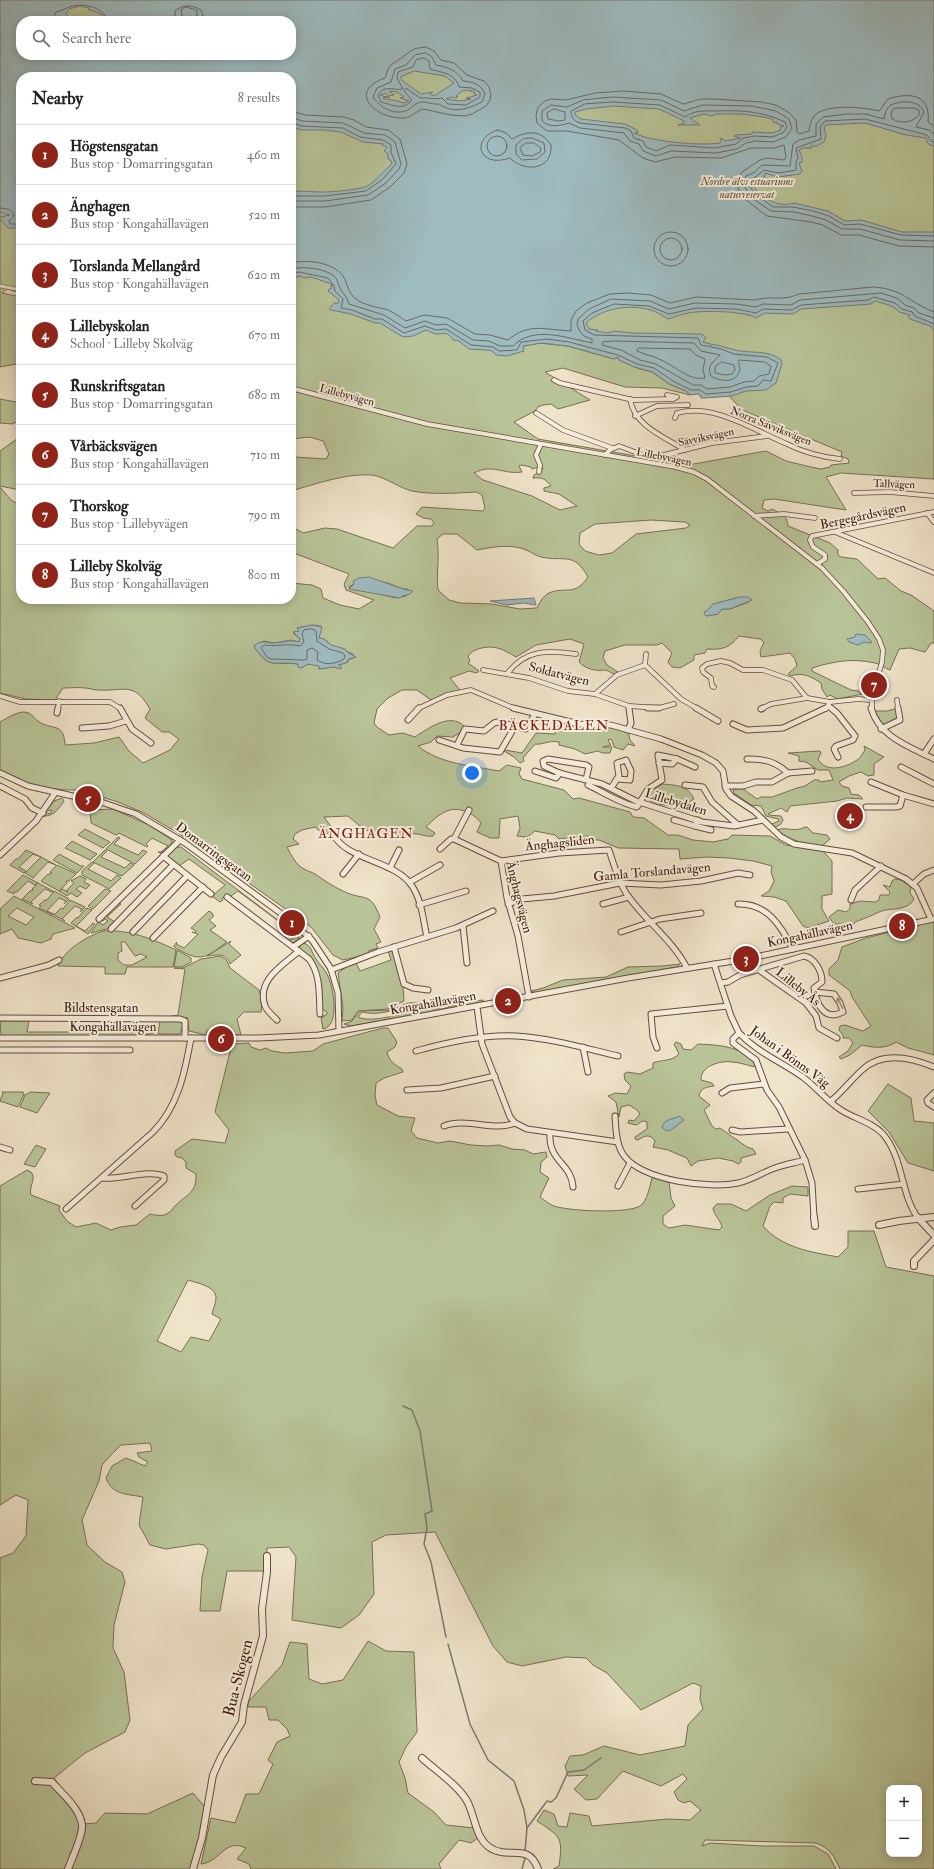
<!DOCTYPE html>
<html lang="en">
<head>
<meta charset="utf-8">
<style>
	body { margin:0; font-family:"IM FELL Double Pica",serif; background:#f6f6f6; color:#222 }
	.controls { position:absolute; right:12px; bottom:12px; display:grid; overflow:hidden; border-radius:8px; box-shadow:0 2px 10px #0003 }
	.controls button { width:36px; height:36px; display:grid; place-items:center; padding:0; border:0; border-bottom:1px solid #e0e0e0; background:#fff; color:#222; font:20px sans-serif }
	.you { position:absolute; left:472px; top:773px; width:14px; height:14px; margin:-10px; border:3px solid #fff; border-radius:50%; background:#1a73e8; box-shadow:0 0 0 6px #1a73e833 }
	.badge { display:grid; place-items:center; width:26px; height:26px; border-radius:50%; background:#8f2418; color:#fff; font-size:13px; font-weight:700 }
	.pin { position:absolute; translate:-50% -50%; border:2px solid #fff; box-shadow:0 1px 4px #0006 }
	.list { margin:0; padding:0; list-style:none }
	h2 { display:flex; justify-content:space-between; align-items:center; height:52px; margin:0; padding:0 16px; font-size:17px }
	h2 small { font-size:13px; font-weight:400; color:#767676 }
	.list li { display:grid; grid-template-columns:26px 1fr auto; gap:12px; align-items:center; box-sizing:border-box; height:60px; padding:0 16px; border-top:1px solid #e0e0e0 }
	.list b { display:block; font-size:15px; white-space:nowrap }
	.list p { margin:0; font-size:13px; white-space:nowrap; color:#767676 }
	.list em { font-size:13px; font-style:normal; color:#767676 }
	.icon { flex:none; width:22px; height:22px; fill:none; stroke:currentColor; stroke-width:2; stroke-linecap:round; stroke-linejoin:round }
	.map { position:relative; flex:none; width:934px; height:1869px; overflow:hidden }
	.search { position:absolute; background:#fff; box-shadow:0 2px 10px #0003; left:16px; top:16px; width:280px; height:44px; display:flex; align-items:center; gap:10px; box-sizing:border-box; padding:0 14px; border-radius:16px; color:#767676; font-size:15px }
	.panel { position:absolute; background:#fff; box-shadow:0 2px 10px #0003; left:16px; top:72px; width:280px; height:532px; border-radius:16px }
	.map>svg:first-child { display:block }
	.green { fill:#b8c498; stroke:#796f52; fill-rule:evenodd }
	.water { fill:#9ebbc0; stroke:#767b78; fill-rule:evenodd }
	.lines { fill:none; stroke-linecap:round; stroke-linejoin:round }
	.shore { stroke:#6c6a66; stroke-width:1 }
	.stream { stroke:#767b78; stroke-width:1.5 }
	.minor-far3-casing { stroke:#674c3b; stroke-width:4 }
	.minor-far2-casing { stroke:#674c3b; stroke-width:5.5 }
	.minor-far1-casing { stroke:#674c3b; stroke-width:7 }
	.minor-casing { stroke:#674c3b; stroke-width:8 }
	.minor-far3 { stroke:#f5eddd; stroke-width:3 }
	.minor-far2 { stroke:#f5eddd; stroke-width:4 }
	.minor-far1 { stroke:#f5eddd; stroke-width:5 }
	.minor { stroke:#f5eddd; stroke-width:6 }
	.oneway { stroke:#a18e7e }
	.labels { text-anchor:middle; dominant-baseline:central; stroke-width:4; stroke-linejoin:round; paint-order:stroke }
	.far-park-label { font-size:11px; font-style:italic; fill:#604d35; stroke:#f5eddd }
	.far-street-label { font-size:11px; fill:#3a1a0b; stroke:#f5eddd }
	.street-label { font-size:13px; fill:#3a1a0b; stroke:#f5eddd }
	.neighbourhood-label { font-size:14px; letter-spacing:1px; fill:#7a1f14; stroke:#f5eddd }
	.near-street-label { font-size:16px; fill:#3a1a0b; stroke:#f5eddd }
</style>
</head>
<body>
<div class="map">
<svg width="934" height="1869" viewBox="0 0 934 1869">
	<rect width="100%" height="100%" fill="#efe3ca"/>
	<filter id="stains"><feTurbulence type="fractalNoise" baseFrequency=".005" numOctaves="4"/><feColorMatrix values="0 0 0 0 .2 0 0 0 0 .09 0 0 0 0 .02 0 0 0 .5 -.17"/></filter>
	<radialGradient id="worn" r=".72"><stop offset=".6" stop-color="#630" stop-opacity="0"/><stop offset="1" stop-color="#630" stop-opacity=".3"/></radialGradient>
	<!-- green -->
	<g class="green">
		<path d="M 0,0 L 934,0 L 934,479 L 841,473 L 826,477 L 846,510 L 774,499 L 764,500 L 762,508 L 768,511 L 772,509 C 783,515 787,516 788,526 L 830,543 L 838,550 L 838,555 L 841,557 L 857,559 L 878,579 L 885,578 L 901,591 L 911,595 L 934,611 L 934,643 L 931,643 L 925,652 L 910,648 L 899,649 L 890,670 C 884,668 881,664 875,663 C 853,658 834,661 812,668 L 812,671 L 851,690 L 858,691 L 863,694 L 837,699 L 830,695 L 827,697 L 822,689 L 821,683 C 810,676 803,672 790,676 L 788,674 L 797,666 L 795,659 L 790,653 L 761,657 L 760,651 L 764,642 L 760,639 L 739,636 C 729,648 723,650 707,649 L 705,653 L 694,655 L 694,660 L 680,668 L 672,667 L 668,662 L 672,653 L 662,643 L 657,645 L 625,645 L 605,651 L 603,658 L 607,665 L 618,672 L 614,674 L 606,670 C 596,671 587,670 579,662 L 584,644 L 570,639 L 536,645 L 516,657 C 503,649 493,644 478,649 C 473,651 471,652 468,656 L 470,661 L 468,663 L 479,671 L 477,673 L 469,671 L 450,678 L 460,690 L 431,700 L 417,690 L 402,690 L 388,698 L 377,709 L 374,723 L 377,727 L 389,735 L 403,733 L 415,737 C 427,729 450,712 464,726 L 461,732 L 453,737 L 437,736 L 431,742 L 418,746 C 440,764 472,766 499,771 L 507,765 L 521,768 L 519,774 L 522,779 L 564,790 L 573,799 L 579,798 L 630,812 L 633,817 L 644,818 L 668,835 L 678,835 L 693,840 L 713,842 L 728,839 L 732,835 L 770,836 L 786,845 L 823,851 L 832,861 L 832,894 L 822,896 L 822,909 L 829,921 L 808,928 L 803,926 L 786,901 L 774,897 L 761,896 L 769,891 L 774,881 L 771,872 L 772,866 L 753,861 L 729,858 L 707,857 L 680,859 L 679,849 L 618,848 L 599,840 L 592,840 L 587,836 L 559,839 L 555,835 L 535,831 L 527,837 L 517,836 L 520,828 L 518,816 L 500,819 L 499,838 L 490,838 L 477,832 L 481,823 C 474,813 458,806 447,811 C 439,814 432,821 426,827 L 435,833 L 433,836 C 427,837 423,835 418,834 C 412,833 405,835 399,835 C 374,836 366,832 348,816 L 324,817 L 335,832 L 324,834 L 315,827 L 302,830 L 295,834 L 293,839 L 299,844 L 287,847 C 291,855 296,865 304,869 C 307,871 312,872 315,874 C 325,881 334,887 345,892 C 365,901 370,891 380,917 L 374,929 L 381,942 L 376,944 L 378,948 L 368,951 L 369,954 L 343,960 L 333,955 L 311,927 L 178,833 L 144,813 L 118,802 L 99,796 L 96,794 L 97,790 L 95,789 C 61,792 30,789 0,770 L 0,722 C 7,718 15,713 23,712 C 31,712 33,717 38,721 C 51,731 64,721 65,745 L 94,743 L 119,737 L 129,751 L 143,763 L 170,750 L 179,739 L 169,732 L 162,732 L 145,718 L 150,709 C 133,680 124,692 97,690 C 93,690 89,688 85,688 C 78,687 70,688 63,688 L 55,700 L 26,699 L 0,693 L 0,487 L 11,500 L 21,506 L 21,599 L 291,599 L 291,583 L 312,585 L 321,589 L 323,598 L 340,605 L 359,609 L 374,600 L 346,590 L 344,584 L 349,574 L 291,552 L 291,526 L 303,533 L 325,528 L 337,529 L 393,548 L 417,526 L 432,526 L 434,523 L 431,519 L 423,518 L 416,514 L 422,507 L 483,511 L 485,508 L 482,495 L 477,492 C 456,493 433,495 412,491 C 399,488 386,477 372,475 C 346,473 316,484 291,491 L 291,459 L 295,457 L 326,459 L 329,454 L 323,441 L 310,437 L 291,439 L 291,77 L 21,77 L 21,293 L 7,289 L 2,293 L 21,297 L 21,363 L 0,367 ZM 21,21 L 291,21 L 291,55 L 21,55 ZM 571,340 L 729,396 L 742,410 L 842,452 L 841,456 L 848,459 L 849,463 L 831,465 L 830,467 L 821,469 L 811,467 L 786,461 L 766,451 L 688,465 L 538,439 L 514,422 L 535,411 L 538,407 L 543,405 L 551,404 L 558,409 L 590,400 L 545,372 L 563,368 L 625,387 L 662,388 L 690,395 L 686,391 L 669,384 L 652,372 L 640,369 L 619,360 L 619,357 L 614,359 L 568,346 L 539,343 L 523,346 L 523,349 L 506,345 ZM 521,465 L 531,467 L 532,469 L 538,467 L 543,468 L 541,472 L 534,475 L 533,478 C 543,477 545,479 551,486 L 544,488 L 544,491 L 559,494 L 577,506 L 560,510 L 532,496 L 483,480 L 474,473 C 493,463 504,475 522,472 L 519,466 ZM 651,520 L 685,522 L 690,525 L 686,528 L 636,534 L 612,553 L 599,555 L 585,551 L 579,544 L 580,533 L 595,524 ZM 443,534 L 457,534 L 477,550 C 493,547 508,544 524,549 C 529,551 535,555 541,557 C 564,562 574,551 588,577 C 575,597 565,586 549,593 C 543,596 540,602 537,608 L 520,609 L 492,604 L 460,603 L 449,600 L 438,590 C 436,573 440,557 437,539 ZM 388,583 L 403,589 L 408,589 L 406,596 L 396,598 L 349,587 L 354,584 ZM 735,598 L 749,602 L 730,609 L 722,609 L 718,614 L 706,616 C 709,601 723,603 735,598 ZM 313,625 L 321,626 L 319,638 L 324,639 L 331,645 L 353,654 L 353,658 L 348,660 L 348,662 L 339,665 L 338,668 L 332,667 L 319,669 L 319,666 L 313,664 L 304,665 L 302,668 L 298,664 C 274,661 269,670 254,646 L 264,641 L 274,643 L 291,640 L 299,642 L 300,639 L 293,633 L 300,631 L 297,628 Z"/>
		<path d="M 0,399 L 21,403 L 21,420 L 12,424 L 0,423 Z"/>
		<path d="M 21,436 L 21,490 L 20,490 L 0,486 L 0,451 Z"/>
		<path d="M 898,708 L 899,717 L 887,723 L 887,726 L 882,724 L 873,711 L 887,711 Z"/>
		<path d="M 572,723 L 584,727 L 606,726 L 628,731 L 630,740 L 635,746 L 628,744 L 623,750 L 614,747 L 612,740 L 609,739 L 608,740 L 611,745 L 603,747 L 612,747 L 610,753 L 602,753 L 598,751 L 585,754 L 575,749 L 559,745 L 559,742 C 548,740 544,745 535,744 L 523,758 L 524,761 L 520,763 L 514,757 L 504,751 L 505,750 L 522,753 L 536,733 L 555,734 L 556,729 L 559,725 Z"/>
		<path d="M 864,746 L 884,757 L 874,764 L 874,775 L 868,776 L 861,772 L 849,776 L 839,782 L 842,786 L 849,788 L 851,794 L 859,795 L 863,799 L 847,798 L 837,801 L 790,806 L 787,812 L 781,808 L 768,814 L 769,815 L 781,816 L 783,820 L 781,824 L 774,828 L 772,824 L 779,821 L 778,819 L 766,816 L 761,806 L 751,805 L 734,793 L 733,790 L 742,788 L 757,799 L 761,797 L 772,797 L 797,788 L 805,786 L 814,780 L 819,780 L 820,782 L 833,780 L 829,770 L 818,770 L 806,762 L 799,761 L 799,756 L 788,753 L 820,751 L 821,753 L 818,759 C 826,774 847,767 857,760 C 861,758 862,754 865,750 Z"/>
		<path d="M 662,784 C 675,785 688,785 694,799 L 685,805 L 682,809 C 678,808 671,804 666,805 C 654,805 653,804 646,796 L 649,792 Z"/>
		<path d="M 62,798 L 64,801 C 59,809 53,817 42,816 L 45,812 L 50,814 L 52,810 L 46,811 L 54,801 Z"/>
		<path d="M 113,809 L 149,825 L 172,840 L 172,843 L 161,853 L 158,852 L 161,852 L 168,846 L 152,838 L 146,844 L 148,846 L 147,847 L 119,833 L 116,835 L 91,823 L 90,810 Z"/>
		<path d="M 805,827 L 807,827 L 813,833 L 827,835 L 830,839 L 822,846 C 804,844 791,841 777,830 C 785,826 795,833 805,827 Z"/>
		<path d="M 85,829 L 108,841 L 110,842 L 103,848 L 78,835 Z"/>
		<path d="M 118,837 L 120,838 L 114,844 L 138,855 L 143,850 L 147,852 L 135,864 L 106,849 Z"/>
		<path d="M 72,841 L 95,853 L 97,854 L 90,860 L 65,848 Z"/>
		<path d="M 175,847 L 181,847 L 291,930 L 295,931 L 299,937 L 297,941 L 292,943 L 288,940 L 290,940 L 297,935 L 238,891 L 231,896 L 232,899 L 227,896 L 222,898 L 223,900 L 220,902 L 212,896 L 225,885 L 189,859 L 179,866 L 166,858 Z"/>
		<path d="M 26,850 L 41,857 L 33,854 L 19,867 L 26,871 L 24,873 L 10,865 L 16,859 L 18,859 Z"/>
		<path d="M 105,850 L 107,851 L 101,857 L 125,868 L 130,863 L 134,865 L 122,876 L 93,862 Z"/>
		<path d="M 59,854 L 81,866 L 84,866 L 77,873 L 53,860 Z"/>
		<path d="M 41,857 L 56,865 L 48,862 L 33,878 L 25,873 Z"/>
		<path d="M 92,862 L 94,863 L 88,869 L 111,881 L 117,875 L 121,878 L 109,889 L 82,875 L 82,871 Z"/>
		<path d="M 57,865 L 76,874 L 69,881 L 66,881 L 67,883 L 59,891 L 41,881 L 47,875 L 52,873 L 50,872 Z"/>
		<path d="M 23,875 L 38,883 L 35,885 L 28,881 L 17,892 L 14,892 L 14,894 L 7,891 Z"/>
		<path d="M 80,876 L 86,879 L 84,882 L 90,885 L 86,889 L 80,886 L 76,889 L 82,893 L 77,897 L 71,893 L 67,896 L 59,891 L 62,889 L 68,892 L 66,891 L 74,883 L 71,881 Z"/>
		<path d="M 895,879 L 901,880 L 911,887 L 910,893 L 914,899 C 907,912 890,907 879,912 C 871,916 863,919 855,922 L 851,928 L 845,929 L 842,924 L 834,924 L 829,917 L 838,910 L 846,912 L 850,909 L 850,904 L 860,901 L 875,902 L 879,900 L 880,895 L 889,895 L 890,892 L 883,885 L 890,887 L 892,881 Z"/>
		<path d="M 38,883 L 53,891 L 52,892 L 45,889 L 31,902 L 33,904 L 22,899 L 30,891 L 33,890 L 32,889 Z"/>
		<path d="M 105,889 L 111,891 L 93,909 L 88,906 Z"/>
		<path d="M 54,891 L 69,899 L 64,904 L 66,901 L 59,898 L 47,911 L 54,914 L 53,915 L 39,908 L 41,906 L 39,905 L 45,900 L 47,900 Z"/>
		<path d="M 14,896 L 75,928 L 53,934 L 51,939 L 41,943 L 18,938 L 12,929 L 0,934 L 0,909 ZM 17,908 L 34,917 L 26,925 L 8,916 Z"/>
		<path d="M 70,900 L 85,907 L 80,912 L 82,909 L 75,906 L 62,919 L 65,921 L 54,915 L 61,908 L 63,909 Z"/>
		<path d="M 118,903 L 121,904 L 107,917 L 115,922 L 110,928 L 91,933 L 98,922 L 103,925 L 108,921 L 105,919 L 103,921 L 102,920 Z"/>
		<path d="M 86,908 L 92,910 L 76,926 L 85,931 L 93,923 L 95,924 L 88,934 L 71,923 L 77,917 L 78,918 Z"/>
		<path d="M 209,911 L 213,914 L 213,917 L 209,920 L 216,926 L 210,930 L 227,942 C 203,960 200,962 174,947 L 174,946 L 177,942 L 176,944 L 184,948 L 198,934 L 192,932 L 195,933 L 196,931 L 191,928 Z"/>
		<path d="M 934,921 L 934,1055 L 908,1048 L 896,1042 C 886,1049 874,1048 862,1045 L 850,1055 L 841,1059 L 839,1057 L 848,1051 L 853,1043 L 849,1038 L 843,1038 L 843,1035 L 839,1030 L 840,1026 L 845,1025 L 863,1031 L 871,1026 L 852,997 L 850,991 L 829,975 L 829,969 L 838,960 L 842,947 L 866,938 Z"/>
		<path d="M 103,931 C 128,929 153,939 176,950 L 173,967 L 127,967 L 125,974 L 105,974 L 105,967 L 58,966 C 65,949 86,937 103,931 ZM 121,942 L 125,942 L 135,956 L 141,954 L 147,957 L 132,965 L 124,965 L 118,960 L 118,953 L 122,951 Z"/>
		<path d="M 231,941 L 229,944 L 241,955 L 230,964 C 228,952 216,955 207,956 Z"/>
		<path d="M 303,943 C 312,945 311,952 316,959 C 319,964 324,968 327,974 C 333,985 341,1026 323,1029 L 321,1018 L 327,1014 L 327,1012 L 321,1008 L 319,976 L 298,949 L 299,945 Z"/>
		<path d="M 177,950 L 191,958 L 191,962 L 182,967 L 174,967 Z"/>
		<path d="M 388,951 L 393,951 L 403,987 L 404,1001 L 388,1009 L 358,1011 L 352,1020 L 342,1021 L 343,1008 L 338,973 L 346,967 L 356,963 L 360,971 L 391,960 Z"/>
		<path d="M 220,956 L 226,959 L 230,968 L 259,990 C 262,998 262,1004 261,1012 L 244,1012 L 237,1019 L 241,1035 L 213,1035 L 207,1030 L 206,1035 L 189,1031 L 187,1017 L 185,1019 L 181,1017 L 167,1017 L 178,1015 L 185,969 L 174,968 L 183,968 L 201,959 Z"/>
		<path d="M 680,964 L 677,967 L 670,968 L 536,993 L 531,991 L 543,988 L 563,980 L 606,977 L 628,967 L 662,966 Z"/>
		<path d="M 454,997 L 458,998 C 442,1003 433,1002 417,1005 C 397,1007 382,1017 362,1012 L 358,1017 C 372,1024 407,1012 422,1009 C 428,1008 435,1009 441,1009 C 446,1009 449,1005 455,1006 L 461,1000 L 469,1002 L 483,1000 L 483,1002 L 351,1026 L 344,1024 L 352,1021 L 360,1011 L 390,1010 L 408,1003 L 439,1001 Z"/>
		<path d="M 0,1021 L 29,1021 L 27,1032 L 152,1032 L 152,1030 L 154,1033 L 140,1036 L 1,1036 Z"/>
		<path d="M 160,1021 L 179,1021 L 183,1025 L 180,1034 L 158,1034 Z"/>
		<path d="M 383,1028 L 388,1028 L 397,1042 L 395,1047 L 387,1052 C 389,1061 394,1064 402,1069 L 403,1072 L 384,1078 L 376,1083 L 375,1096 L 377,1105 L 398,1116 L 415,1118 L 411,1131 L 417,1138 L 438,1143 L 450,1141 L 471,1145 L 488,1146 L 499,1145 L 512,1149 L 525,1150 L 533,1154 L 546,1152 L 547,1157 L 541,1162 L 540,1172 L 549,1178 L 540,1197 C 544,1200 549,1204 554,1206 C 568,1211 627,1214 640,1206 C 647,1202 650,1186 652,1178 L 655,1177 L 669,1182 L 671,1198 L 675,1206 L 663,1216 L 663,1224 L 669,1228 L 685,1225 L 719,1230 L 722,1227 C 720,1219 714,1216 713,1208 L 717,1204 L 731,1204 L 746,1211 L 770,1195 L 792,1186 L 808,1187 L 808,1196 L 790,1194 L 783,1198 L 783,1203 L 774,1202 L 770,1206 L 763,1226 C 782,1248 811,1252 838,1257 L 848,1247 L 848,1231 L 874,1231 L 886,1267 L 934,1276 L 934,1869 L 840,1869 C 834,1856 830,1848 816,1843 L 705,1840 L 702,1846 L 710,1843 L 762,1846 L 814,1846 L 828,1854 L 836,1869 L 553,1869 L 559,1866 C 563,1837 561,1837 537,1821 L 544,1810 L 554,1814 L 558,1826 L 567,1827 L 570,1813 L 589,1816 L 592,1826 L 668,1819 L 690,1820 L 701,1810 L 690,1801 L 684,1803 L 678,1800 L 674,1792 L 687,1779 L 683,1774 L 661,1786 L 623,1771 L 597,1799 L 586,1800 L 574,1789 L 588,1775 L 568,1776 L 565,1766 L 570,1756 L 583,1755 L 604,1746 L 640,1755 L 685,1746 L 688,1725 L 703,1709 L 700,1699 L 701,1686 L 693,1683 L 641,1710 L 607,1673 L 593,1665 L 586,1658 L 566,1657 L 522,1666 L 507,1662 L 493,1646 L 435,1532 L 386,1535 L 372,1542 L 374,1594 L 359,1615 L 341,1628 L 292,1620 L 296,1557 L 289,1547 L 267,1548 L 266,1571 L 227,1571 L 220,1611 L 200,1611 L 202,1577 L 208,1550 L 204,1545 L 198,1544 L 166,1549 L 150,1545 L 139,1525 L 143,1497 C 127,1494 112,1495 106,1478 L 112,1466 L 126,1458 L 145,1466 L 148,1462 L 139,1457 L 137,1453 L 152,1451 L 150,1443 L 121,1445 L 110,1456 L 102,1465 L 99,1481 L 82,1520 L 87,1545 L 105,1562 L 122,1572 L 125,1582 L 114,1625 L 113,1648 L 124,1672 L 130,1720 L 125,1732 L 85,1753 L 54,1778 L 82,1817 L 84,1824 L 96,1823 L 105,1813 L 147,1814 L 193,1793 L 205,1807 L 202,1833 L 191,1869 L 0,1869 L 0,1558 L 13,1553 L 26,1536 L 28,1500 L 16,1495 L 0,1505 L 0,1186 L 27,1170 L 31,1172 C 37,1179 28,1187 31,1195 L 60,1206 L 59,1210 L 67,1221 L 76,1227 L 96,1223 L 111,1230 L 120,1227 L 136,1225 L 150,1214 C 156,1215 163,1217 168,1213 C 171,1212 173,1208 175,1206 C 187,1194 197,1193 196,1174 L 186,1168 L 186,1162 L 182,1158 L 177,1157 L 175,1155 L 175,1151 L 192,1139 L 225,1143 L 229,1130 L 215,1112 L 232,1044 L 249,1043 L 251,1047 L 260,1050 L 266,1048 L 272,1051 L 285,1053 L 313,1051 L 323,1044 ZM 188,1280 C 197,1283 216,1286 216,1298 C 216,1303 213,1309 212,1314 L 221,1319 L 209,1341 L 191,1337 L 181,1352 L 157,1341 ZM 889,1788 L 919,1788 L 919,1854 L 889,1854 Z"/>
		<path d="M 676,1042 L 681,1044 L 683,1049 L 691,1050 L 698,1044 C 718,1045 747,1046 756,1067 C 748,1066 740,1062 732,1062 C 721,1060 700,1066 701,1080 L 712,1083 L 714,1086 C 707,1087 700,1088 699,1096 L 710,1105 L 704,1110 L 712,1126 L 716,1129 L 720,1128 L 747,1147 L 753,1149 L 756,1154 L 741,1158 L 741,1162 L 738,1164 L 733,1161 L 718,1158 L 698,1161 L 691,1166 L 687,1158 L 668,1150 L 653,1147 L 655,1141 C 650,1133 644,1136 638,1140 L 635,1139 L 635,1137 L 647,1129 L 647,1122 C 640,1119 641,1124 636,1125 L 628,1123 L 629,1120 L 634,1121 L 640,1114 L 637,1110 L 629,1105 L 621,1107 L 619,1117 L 616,1102 L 608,1096 L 615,1093 L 627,1094 L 631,1086 L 625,1080 L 624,1074 L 627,1072 L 640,1074 L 653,1068 L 653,1063 C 663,1059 671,1062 679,1054 L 674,1044 Z"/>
		<path d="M 888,1084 L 911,1098 L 914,1121 L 934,1123 L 934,1171 L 908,1163 L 889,1132 L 868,1111 Z"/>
		<path d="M 2,1092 L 23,1092 L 24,1094 L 18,1107 L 0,1101 L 3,1093 Z"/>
		<path d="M 30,1092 L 50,1093 L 37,1113 L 20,1107 L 25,1095 Z"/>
		<path d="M 36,1145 L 46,1149 L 35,1167 L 24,1164 Z"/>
		<path d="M 368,1641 L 386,1651 L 414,1652 L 417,1732 L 406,1747 L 399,1762 L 405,1778 L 408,1793 L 434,1812 L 446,1825 L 474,1828 L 478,1838 L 471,1843 L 459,1840 L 439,1864 L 441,1869 L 251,1869 L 249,1864 L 237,1859 L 246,1848 C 224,1838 221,1862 201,1864 L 211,1818 L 235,1823 L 246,1794 L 259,1794 L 273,1764 L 268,1760 L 277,1742 L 290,1736 L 287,1729 L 278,1720 L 269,1720 L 266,1707 L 248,1707 L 248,1702 L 282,1665 L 290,1642 L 307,1644 L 309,1679 L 322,1684 L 343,1680 Z"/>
	</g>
	<!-- water -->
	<g class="water">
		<path d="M 0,0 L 934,0 L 934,146 C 929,145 927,144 926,138 L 906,135 L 865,123 L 826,125 L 824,127 L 826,135 L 824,142 L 817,146 L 811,146 L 812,148 L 803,148 L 799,150 L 802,157 L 802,162 L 799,163 L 802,171 L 800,174 L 778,177 L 765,173 L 765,177 L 752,183 C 758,195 775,207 789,204 C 791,204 792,203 794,203 L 828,211 L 845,221 L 861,220 L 902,232 L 934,232 L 934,330 L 930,326 L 910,319 L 908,317 L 910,315 L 899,312 L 895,308 L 889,305 L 875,301 L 871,304 L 801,309 L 793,314 L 764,313 L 756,318 C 745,311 703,310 689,313 C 682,314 675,317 668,319 C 663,316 657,312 651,310 C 629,304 603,308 586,323 L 589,329 L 598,330 L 596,331 L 608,333 L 614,331 L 632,333 L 702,334 L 706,338 L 703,342 L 711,344 L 711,346 L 713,344 C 720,346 728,348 735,350 C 750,354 768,349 781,360 L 782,364 L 776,383 L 766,390 L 746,391 L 732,396 L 705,398 L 701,398 L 699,394 L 690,395 L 686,391 L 669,384 L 653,372 L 634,367 L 619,360 L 618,357 L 614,359 L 568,346 L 542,343 L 523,346 L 524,351 L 507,356 L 496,355 L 492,351 L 487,350 L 469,349 L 459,341 L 453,340 C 448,331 444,334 436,334 C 432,333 429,331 426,330 L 413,336 L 403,337 L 380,323 L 375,323 L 351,314 L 331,310 L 329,309 L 334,303 L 338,303 L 339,300 L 328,291 L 329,289 L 332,288 L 330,286 L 334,285 L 311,277 L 304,278 L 300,276 L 291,278 L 291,192 C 302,190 311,192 322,192 C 333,192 354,190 365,187 C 374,184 385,169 392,164 L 391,161 L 388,159 L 388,154 L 384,151 L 387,147 L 382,145 L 383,144 L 363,142 L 341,132 L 324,130 L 303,130 L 294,128 L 294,126 L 291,125 L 291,77 L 21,77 L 21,228 L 8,228 L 0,219 L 0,217 L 10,215 L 0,212 ZM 80,6 L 89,8 L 88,9 L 101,14 L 102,16 L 108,17 L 102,19 L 110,21 L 291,21 L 291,55 L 21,55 L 21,21 L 49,21 L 57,19 L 70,21 L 70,19 L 66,14 L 69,9 ZM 414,71 L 445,76 L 454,83 L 434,96 L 430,94 L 433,92 L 421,94 L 404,82 L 400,77 ZM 468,90 L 471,92 L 471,90 L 475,92 L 473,93 L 477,95 L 466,98 L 471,99 L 460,101 L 446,99 L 451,97 L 456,98 L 458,97 L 456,96 L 462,91 ZM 389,91 L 397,92 L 404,97 L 400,98 L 409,101 L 403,103 L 398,101 L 385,99 L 383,98 L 386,97 L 380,95 L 385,93 L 388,96 L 386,97 L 390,98 L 388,96 L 394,95 ZM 613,106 L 659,109 L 684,121 L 684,123 L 678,125 L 700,125 L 690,118 L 704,114 L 712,116 L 716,114 L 742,114 L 764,117 L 772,119 L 774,123 L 777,122 L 777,124 L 784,126 L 780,127 L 781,130 L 772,133 L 752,132 L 752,134 L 736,135 L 734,136 L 740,138 L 726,141 L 721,138 L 720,143 C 700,146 652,142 634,133 L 638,133 L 637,130 L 625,124 L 581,119 L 575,115 L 575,112 L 586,109 Z"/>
		<path d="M 369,577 L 403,589 L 413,591 L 410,594 L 402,596 L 400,598 L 349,589 L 354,584 L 353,581 L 359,578 Z"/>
		<path d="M 740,597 L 748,597 L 752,600 L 730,609 L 722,609 L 718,614 L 706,616 L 704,614 L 705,611 L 707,611 L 713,604 Z"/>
		<path d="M 534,598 L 536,605 L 523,603 L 507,605 L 490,601 Z"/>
		<path d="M 312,625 L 322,627 L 319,638 L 324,639 L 331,645 L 345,649 L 347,652 L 356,657 L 349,659 L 346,663 L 338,665 L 341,666 L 341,669 L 334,667 L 319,669 L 319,666 L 308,664 L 301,668 L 298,667 L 298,664 C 271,660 272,671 254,647 C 260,638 266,644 274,643 C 283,643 289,639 299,642 L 300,639 L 293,632 L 299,631 L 297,628 Z"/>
		<path d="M 856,634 L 865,635 L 872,642 L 870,643 L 864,642 L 858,645 L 849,642 L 847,639 L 855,637 Z"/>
		<path d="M 679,1116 L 684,1120 L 671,1130 L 666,1131 L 662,1127 C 665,1118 673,1120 679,1116 Z"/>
	</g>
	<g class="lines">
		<!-- shore -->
		<g class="shore">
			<path d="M 186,7 L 197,10 L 197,17 L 191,19 L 182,16 L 181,10 Z"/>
			<path d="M 52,21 L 56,12 C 63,11 67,7 73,6 C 87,3 103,8 108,21"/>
			<path d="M 180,21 L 175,15 L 175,11 C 183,4 193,5 201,10 L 203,15 L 200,21"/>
			<path d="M 426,47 L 434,51 L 441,60 L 454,63 L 467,75 L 484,81 L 489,87 L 491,95 L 490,100 L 486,106 L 472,114 L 465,116 L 451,115 L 423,109 C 416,111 411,118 404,118 C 374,119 347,91 385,78 L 388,69 L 391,65 L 414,49 Z"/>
			<path d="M 426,53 L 432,57 L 436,65 C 447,67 457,70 463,81 C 473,82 481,84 485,94 L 482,102 C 468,109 453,114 439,104 C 432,105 425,100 418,103 C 414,104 412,108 408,110 C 394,116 381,108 373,97 L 377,88 L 391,82 L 395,69 L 406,65 L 415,55 Z"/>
			<path d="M 424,58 L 429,61 L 430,69 C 443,73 455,73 459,87 L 472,88 L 480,92 L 480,97 L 466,105 L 448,104 L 442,98 C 434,100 428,97 420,98 L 406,88 L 404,91 L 412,100 C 403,111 393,105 381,102 L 378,95 C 384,84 394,91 403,89 L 397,78 L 398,72 L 413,67 L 416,60 Z"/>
			<path d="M 613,97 L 661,100 L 684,111 L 703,105 L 752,106 L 776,111 L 789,119 L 792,128 L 786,137 L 773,142 L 756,141 L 746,143 L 737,149 L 716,153 L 671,151 L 656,156 L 643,151 L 639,144 L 630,141 L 624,133 L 580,128 L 569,123 C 560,126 550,128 542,121 L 542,111 L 551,105 L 567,107 L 583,100 Z"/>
			<path d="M 613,102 L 660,105 L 685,117 C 695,110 703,111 715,111 C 740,110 762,111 785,122 L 787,127 L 783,133 L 772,137 L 755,136 L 743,138 L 736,144 L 715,148 L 670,145 L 656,151 L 646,147 L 643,141 L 634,138 L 631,131 L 625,128 L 580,123 C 574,121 571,118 571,111 L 585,104 Z"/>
			<path d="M 899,108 L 914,108 L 919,110 L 919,115 C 912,123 901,124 892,119 L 891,113 L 893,109 Z"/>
			<path d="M 554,109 L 565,112 L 565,120 L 559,121 L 548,119 L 547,113 Z"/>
			<path d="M 291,111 L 305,115 L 344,117 L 354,120 L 366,127 L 388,130 L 400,139 L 407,164 L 404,173 L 390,187 L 371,200 L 325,207 L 291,207"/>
			<path d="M 291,117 L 302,121 L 343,123 L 364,133 L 385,135 L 395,142 L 401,164 L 399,169 L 386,183 L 368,195 L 325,201 L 291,201"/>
			<path d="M 291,122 L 301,126 L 343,128 L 360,137 L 383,140 L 391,145 L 391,152 L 396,164 L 383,179 L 366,191 L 325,196 L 291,196"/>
			<path d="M 934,126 L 928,122 C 931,94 910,92 888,99 L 879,111 C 863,107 830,104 816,114 C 811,118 810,125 809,131 L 799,134 L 797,132 L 796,120 L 788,112 L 776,105 L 761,102 L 714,99 L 701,99 L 683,104 L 661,94 L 623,91 L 595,93 L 566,100 L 551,99 L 545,101 L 538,107 L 536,115 L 537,123 L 547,131 L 567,131 L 619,140 L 643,158 L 655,162 L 675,157 L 721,158 L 751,148 L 774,148 L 784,145 L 786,157 L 784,160 L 767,158 L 760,160 L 742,172 L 738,179 L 738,188 L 742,197 L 767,216 L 811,222 L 823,225 L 841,235 L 859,235 L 899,246 L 934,247"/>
			<path d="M 498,130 L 506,133 L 512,139 C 527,131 541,129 551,145 C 553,170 525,173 510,158 C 478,169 470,138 498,130 Z"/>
			<path d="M 934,134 L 929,130 L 916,127 L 924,112 C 920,100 901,100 891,105 C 886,108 885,114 884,119 L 866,114 L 847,114 L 823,117 L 816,124 L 816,136 L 799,140 L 793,144 L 790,166 L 762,165 L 755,172 L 746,176 L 743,183 L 750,197 L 771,211 L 794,212 L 812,216 L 826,220 L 842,229 L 860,229 L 900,240 L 934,241"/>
			<circle cx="497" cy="146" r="10"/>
			<path d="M 532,138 L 544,143 L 545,152 L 537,159 L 522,160 L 516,154 L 516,145 L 523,139 Z"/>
			<path d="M 934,142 L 931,141 L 927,135 L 865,119 L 825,121 L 820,127 L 821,139 L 796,148 L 798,158 L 796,162 L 796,170 L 779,173 L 764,170 L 748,183 L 754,193 L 773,207 L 793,207 L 813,211 L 829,216 L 844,225 L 860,224 L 901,235 L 934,236"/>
			<path d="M 526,143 L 534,143 L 541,148 L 540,152 L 532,156 L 523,155 L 520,148 Z"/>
			<path d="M 0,208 C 7,209 12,208 14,216 L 9,221 L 10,224 L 21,224"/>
			<circle cx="671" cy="249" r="17"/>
			<circle cx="671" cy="249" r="11"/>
			<path d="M 291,263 C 306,259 333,262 343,276 C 347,282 348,294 356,299 C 364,305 376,307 385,309 C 392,311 400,317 406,321 L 424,315 L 447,318 L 475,334 L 490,335 L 508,340 C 529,322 546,330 571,331 L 571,320 L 576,311 L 587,303 L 610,294 L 627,293 L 651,295 L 670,303 L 696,297 L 755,300 C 772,295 781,302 799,294 L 873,287 C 904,289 908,302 934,312"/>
			<path d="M 291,269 C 303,266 324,268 334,276 C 338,280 338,284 340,288 C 343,294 347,296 349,304 L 384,315 L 405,328 L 425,321 L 436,325 L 446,324 L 473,340 L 489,341 L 500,346 L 513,346 C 534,325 566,338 592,343 L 592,339 L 584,336 L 580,332 L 577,325 L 578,319 L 589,309 L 611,299 L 650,301 L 669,309 L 695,303 L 736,304 L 756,307 L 763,304 L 791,305 L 800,300 L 881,293 L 897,298 L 905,305 L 914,308 L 919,313 L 934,318"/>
			<path d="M 291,274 L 299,272 L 328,278 L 334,286 L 335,291 L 343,299 L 341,308 L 352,310 L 375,319 L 382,319 L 404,333 L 425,326 L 436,330 L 446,329 L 471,345 L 493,347 L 499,351 L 517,350 L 521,342 L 547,339 L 569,342 L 618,355 L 637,364 L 654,368 L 673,381 L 691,390 L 700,390 L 706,394 L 731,392 L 746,387 L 758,386 L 763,380 L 771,381 L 778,363 L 767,357 L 734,354 L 721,349 L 701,345 L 698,338 L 594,335 L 585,330 L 583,321 L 592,313 L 614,304 L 649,306 L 669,314 L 696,308 L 736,309 L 756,313 L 763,309 L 792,310 L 801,305 L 868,300 L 874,297 L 895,303 L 902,309 L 912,312 L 915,316 L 934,324"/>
			<path d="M 615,341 L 694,343 L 701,351 L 720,355 C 714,362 706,365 711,376 C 719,381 735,384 739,372 C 741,369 738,364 739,360 L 765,362 L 771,366 L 769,374 L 759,376 L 754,381 L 744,382 L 730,387 L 707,389 L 701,385 L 693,385 L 656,364 L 640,360 L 621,350 L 602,345 L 603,342 Z"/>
			<path d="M 639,348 L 690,349 L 696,355 L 705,359 L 703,370 L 705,378 C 688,381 676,366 661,360 C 654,356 645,355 637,351 Z"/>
			<path d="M 722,362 L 734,365 L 735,370 L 732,374 L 725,375 L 715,373 L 715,367 Z"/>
			<path d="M 312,629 L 316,631 L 317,641 L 329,649 L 343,653 L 345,656 L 344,659 C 335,664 326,666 317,660 L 318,652 L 312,648 L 307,650 L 307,659 L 304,660 L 271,659 L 267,657 L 261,648 L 264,645 C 276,647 288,643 300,646 L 304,642 L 302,634 L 304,630 Z"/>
		</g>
		<!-- stream -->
		<g class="stream">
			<path d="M 403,1406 L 412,1410 L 420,1431 L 432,1511 L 425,1514 L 427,1528 L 424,1544 L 431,1562 L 446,1637"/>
			<path d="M 448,1644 L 470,1724 L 488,1760 L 514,1781 L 524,1810 L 527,1828"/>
			<path d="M 525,1851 L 527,1828 L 547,1801 L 551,1802 L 556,1798 L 568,1772 L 584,1770 L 601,1758"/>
			<path d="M 522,1869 L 525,1858"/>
		</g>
		<!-- minor-far3 casing -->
		<g class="minor-far3-casing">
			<path id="minor-far3" d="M 0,286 L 21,290"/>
		</g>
		<!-- minor-far2 casing -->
		<g class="minor-far2-casing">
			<g id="minor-far2">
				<path d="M 554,380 L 560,383 L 633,400 L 673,399 L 677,397 L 667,395"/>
				<path d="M 291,388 L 427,424 L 676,467 L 694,472 L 707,479 L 822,568 L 844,592 L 868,622 L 879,639 L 883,650 L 882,662 L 872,697 L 872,709"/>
				<path d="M 630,399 C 634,426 665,437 685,450"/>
				<path d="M 536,413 L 563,430 L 612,448"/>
				<path d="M 635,416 L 657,406 L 688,405"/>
				<path d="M 675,418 L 677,413 C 715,403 753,430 787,444 C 803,452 822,457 840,459"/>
				<path d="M 605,455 L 610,450 L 619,446 L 643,455 L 660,456 L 712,443 L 767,436"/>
				<path d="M 539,472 L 540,465 L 536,455 L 541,444"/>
				<path d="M 854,493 L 890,492 L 934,496"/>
				<path d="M 927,513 L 934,522"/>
				<path d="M 754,516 L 784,514 L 815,518"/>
				<path d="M 835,532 L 934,573"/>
				<path d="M 817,564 L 825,559 L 825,555 L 813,547 L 810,540 L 812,536 L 934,512"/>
				<path d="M 645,665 L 646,654"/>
				<path d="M 483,670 L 529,678 L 568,691 L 595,694 L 629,706 L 629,709"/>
				<path d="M 507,674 C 525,649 548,650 576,654"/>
				<path d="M 714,687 L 712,686 L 711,678 L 703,672 L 702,668 L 707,664 L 721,661 L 730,663 L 743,670 L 763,670 L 792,680 L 807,698 L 830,702 L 858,699 L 871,700"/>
				<path d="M 595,694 L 617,675 L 645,665 L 681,699 L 698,709"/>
				<path d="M 0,696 L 20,702 L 110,702 L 121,709"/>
				<path d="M 897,700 L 898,709"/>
				<path d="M 629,706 L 659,708 L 674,704"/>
				<path d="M 828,706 L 832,709"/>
				<path d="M 58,709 L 59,701"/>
				<path d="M 417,709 L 447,695 L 471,690 L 516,709"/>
				<path d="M 761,709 L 771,704 L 807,698"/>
				<path d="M 826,709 L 830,702"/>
			</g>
		</g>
		<!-- minor-far1 casing -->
		<g class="minor-far1-casing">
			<g id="minor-far1">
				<path d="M 120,708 L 132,729 L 151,743"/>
				<path d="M 513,708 L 579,724 L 611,725 L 661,739 L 702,755 L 716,763 L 723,771 L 726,789 L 731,796 L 754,811 L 781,837 L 794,844 L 852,853 L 906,879 L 917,888 L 931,919"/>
				<path d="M 648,708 L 659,708"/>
				<path d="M 696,708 L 718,721"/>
				<path d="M 831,708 L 837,713 L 855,736 L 853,740 L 836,746 L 834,749 L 838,757"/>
				<path d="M 871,708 C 879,737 910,747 934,759"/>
				<path d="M 761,709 L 763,708"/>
				<path d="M 57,713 L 58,708"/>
				<path d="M 408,720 L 419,708"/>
				<path d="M 733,724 L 747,730 L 783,728 L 826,708"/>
				<path d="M 82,728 L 109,726 L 126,721"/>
				<path d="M 881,729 L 900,720 L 898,708"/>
				<path d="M 628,730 L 631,723 L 629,708"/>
				<path d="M 439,740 L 463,748 L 500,752 L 515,726 L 526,729 L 535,714"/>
				<path d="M 457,745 L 465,729 L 484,731 L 494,723 L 498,722 L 515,726"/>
				<path d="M 924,754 L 934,739"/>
				<path d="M 747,759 C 764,759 775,761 788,773"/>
				<path d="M 626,760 L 631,771 L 630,780 L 617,779 L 619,776 L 617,763 Z"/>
				<path d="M 659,763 L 672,764 L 677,759"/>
				<path d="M 901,767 L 934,784"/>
				<path d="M 535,771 L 556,778 L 560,773"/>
				<path d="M 0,773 L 28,786 L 104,803 L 136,814 L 185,843 L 286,917 L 312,940 L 331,969 L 338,993 L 339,1031"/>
				<path d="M 586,779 L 589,767 L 586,765 L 548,759 L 543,761 L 544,766 L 559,773 L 602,784 L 636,801 L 702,822 L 734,826 L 763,820"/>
				<path d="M 871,782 L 903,795"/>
				<path d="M 588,785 C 603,792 621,804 637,807 L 648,789 L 662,780 L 658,755 L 677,759 L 695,767"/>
				<path d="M 685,785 L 703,787 L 712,802 L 738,825"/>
				<path d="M 0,786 L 25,799 L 32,808 L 43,813"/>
				<path d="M 725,786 L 743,786 L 756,782 L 772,782 L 788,773 L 812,771"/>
				<path d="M 611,788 L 617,779"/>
				<path d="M 866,807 L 896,807 L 900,806 L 903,795 L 934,804"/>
				<path d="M 469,810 L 454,839 L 501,861 L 507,898 L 518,936 L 529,997"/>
				<path d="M 674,820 L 695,826 L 698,820"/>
				<path d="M 695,826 L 711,830"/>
				<path d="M 333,834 C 347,861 395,860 412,886 C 422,901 423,920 427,937"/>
				<path d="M 440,849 L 451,839 L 454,839"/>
				<path d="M 0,855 L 36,821 L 55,793"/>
				<path d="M 163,856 L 211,894"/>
				<path d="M 501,861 L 559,853 L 609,850 C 614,865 618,880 626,893 C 644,920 672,939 687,968"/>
				<path d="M 390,868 L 399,850"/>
				<path d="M 343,874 L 359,854"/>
				<path d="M 410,882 L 440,865"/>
				<path d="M 913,884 L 924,874 L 934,870"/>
				<path d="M 227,897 L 309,959 C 321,975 319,995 320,1014"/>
				<path d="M 851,900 L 855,890 L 881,866"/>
				<path d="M 508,904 L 522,899 L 554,896 L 620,883 L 661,885 L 701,881 L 738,873 L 750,875"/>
				<path d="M 603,904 L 629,897"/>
				<path d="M 738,904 C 767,903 781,926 793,949"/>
				<path d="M 419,905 L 466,891"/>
				<path d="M 99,919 L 180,840"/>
				<path d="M 463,926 L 467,963"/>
				<path d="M 111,929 L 173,865"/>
				<path d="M 133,932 L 187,876"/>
				<path d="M 621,932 L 660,919 L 701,913"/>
				<path d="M 153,938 L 203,887"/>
				<path d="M 293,947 L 309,936"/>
				<path d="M 394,947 L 404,984 L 413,988 L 428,990"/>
				<path d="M 714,964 L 731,1016 L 739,1033 L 733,1039 L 733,1043 L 756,1060 L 767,1090 L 779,1107 L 805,1160 L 812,1183 L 814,1218"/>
				<path d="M 331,970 L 378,952 L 456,928 L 493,911"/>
				<path d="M 759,970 L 806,1003 L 816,1016 L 819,1028 L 837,1038"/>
				<path d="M 0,978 L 49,965 L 59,960"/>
				<path d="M 721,983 L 728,982 L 740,975 L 804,956 C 815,958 822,971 822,982 L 814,988 C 816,1003 824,1022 843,1012 L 840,1003 L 834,994 L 815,992"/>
				<path d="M 0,1018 L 180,1019 L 185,1021 L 185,1038"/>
				<path d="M 277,1020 C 273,1016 267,1011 265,1006 C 256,980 283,965 299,951"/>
				<path d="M 739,1033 C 758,1053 782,1062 804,1078 C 817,1088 827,1101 841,1110 C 855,1119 872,1122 883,1134 C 904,1159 900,1193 918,1218"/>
				<path d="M 0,1038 L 259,1038 L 319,1035 L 628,978 L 746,959 L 934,919"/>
				<path d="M 583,1047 L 588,1072"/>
				<path d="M 657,1048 L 653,1037 L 651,1014 L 728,1006"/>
				<path d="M 0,1050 L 130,1050"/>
				<path d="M 416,1051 C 448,1042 483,1034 516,1036 C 550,1038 584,1048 618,1056"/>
				<path d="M 407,1090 L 441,1088 L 495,1076"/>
				<path d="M 722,1093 L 730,1088 L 764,1084"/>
				<path d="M 934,1093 L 927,1100 L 928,1103 L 934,1107"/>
				<path d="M 831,1101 C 842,1092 851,1080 862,1070 C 882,1051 910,1057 934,1067"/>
				<path d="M 615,1116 C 616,1130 616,1146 625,1157 C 645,1181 710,1189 738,1183 C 752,1180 763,1172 775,1168 C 785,1164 795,1163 805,1160"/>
				<path d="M 515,1123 L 527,1129 L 618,1142"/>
				<path d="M 444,1126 C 467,1117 492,1132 515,1123 L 510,1117 L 482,1044 L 477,1007"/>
				<path d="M 732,1130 L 740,1132 L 788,1129"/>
				<path d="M 550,1133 C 548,1162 571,1162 573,1187"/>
				<path d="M 0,1147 L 10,1150"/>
				<path d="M 102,1178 C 121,1180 148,1169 164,1176 L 164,1180 L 135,1206"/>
				<path d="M 618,1186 L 630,1163"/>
				<path d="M 858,1189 L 904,1184"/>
				<path d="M 66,1209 L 153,1132 C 178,1107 185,1072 191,1038"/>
				<path d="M 925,1218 L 934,1217"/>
			</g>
		</g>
		<!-- minor casing -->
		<g class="minor-casing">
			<g id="minor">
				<path d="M 814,1217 L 815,1226"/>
				<path d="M 917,1217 L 934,1235"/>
				<path d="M 879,1225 L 899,1221 L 933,1217"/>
				<path d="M 914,1266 L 914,1261 L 934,1240"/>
				<path d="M 422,1758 C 435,1770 458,1785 467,1801 C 475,1815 475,1837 489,1847 C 508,1861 528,1841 538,1869"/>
				<path d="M 35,1781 L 52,1782 C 62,1794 80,1808 82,1825 C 83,1836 72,1858 68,1869"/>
				<path d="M 193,1869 L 202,1838 L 213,1775 L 221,1757 L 242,1722 L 244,1705 L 263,1636 L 262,1609 L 267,1572 L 267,1556"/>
			</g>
		</g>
		<!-- minor-far3 -->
		<use href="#minor-far3" class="minor-far3"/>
		<!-- minor-far2 -->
		<use href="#minor-far2" class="minor-far2"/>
		<!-- minor-far1 -->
		<use href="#minor-far1" class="minor-far1"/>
		<!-- minor -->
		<use href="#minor" class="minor"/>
	</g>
	<!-- one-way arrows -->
	<defs><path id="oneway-shaft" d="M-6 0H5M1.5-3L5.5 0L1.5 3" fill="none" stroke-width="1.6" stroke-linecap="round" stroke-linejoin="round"/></defs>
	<use class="oneway" href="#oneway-shaft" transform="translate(840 1003) rotate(-117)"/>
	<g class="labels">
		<!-- far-park labels -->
		<g class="far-park-label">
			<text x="747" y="181">Nordre älvs estuariums<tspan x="747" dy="13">naturreservat</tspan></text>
		</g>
		<!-- far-street labels -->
		<g class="far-street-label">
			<text transform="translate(347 395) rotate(15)">Lillebyvägen</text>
			<text transform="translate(771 426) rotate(22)">Norra Sävviksvägen</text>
			<text transform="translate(706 437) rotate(-12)">Sävviksvägen</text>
			<text transform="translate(664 457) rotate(11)">Lillebyvägen</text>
			<text transform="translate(894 484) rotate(2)">Tallvägen</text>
		</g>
		<!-- street labels -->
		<g class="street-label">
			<text transform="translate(863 516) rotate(-12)">Bergegårdsvägen</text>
			<text transform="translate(559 674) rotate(14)">Soldatvägen</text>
			<text transform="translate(676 802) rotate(17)">Lillebydalen</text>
			<text transform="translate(560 843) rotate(-6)">Änghagsliden</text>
			<text transform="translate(214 852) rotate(36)">Domarringsgatan</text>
			<text transform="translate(652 872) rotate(-5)">Gamla Torslandavägen</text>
			<text transform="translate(519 897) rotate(76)">Änghagsvägen</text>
			<text transform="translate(810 934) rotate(-12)">Kongahällavägen</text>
			<text transform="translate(798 987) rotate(39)">Lilleby Ås</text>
			<text transform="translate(433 1003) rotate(-10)">Kongahällavägen</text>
			<text x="101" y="1008">Bildstensgatan</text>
			<text x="113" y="1027">Kongahällavägen</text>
			<text transform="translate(790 1057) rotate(36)">Johan i Bönns Väg</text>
		</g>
		<!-- neighbourhood labels -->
		<g class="neighbourhood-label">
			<text x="554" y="725">BÄCKEDALEN</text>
			<text x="366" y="833">ÄNGHAGEN</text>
		</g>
		<!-- near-street labels -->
		<g class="near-street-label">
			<text transform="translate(238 1678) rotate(-76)">Bua-Skogen</text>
		</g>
	</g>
	<rect width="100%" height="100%" filter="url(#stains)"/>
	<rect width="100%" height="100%" fill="url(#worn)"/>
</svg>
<div class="controls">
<button>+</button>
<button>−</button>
</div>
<div class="you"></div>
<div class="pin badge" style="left:292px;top:923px">1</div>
<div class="pin badge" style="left:508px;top:1001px">2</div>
<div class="pin badge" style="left:746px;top:959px">3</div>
<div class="pin badge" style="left:850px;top:816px">4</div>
<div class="pin badge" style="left:88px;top:799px">5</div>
<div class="pin badge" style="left:221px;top:1039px">6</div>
<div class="pin badge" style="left:874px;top:685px">7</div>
<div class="pin badge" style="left:902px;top:926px">8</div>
<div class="search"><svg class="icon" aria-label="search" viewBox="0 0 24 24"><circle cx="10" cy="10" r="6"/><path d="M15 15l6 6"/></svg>Search here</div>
<section class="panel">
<h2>Nearby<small>8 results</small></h2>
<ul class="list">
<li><span class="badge">1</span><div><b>Högstensgatan</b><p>Bus stop · Domarringsgatan</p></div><em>460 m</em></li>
<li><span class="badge">2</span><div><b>Änghagen</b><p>Bus stop · Kongahällavägen</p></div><em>520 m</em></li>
<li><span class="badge">3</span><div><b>Torslanda Mellangård</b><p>Bus stop · Kongahällavägen</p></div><em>620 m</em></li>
<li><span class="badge">4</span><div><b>Lillebyskolan</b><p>School · Lilleby Skolväg</p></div><em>670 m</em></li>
<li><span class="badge">5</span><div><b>Runskriftsgatan</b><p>Bus stop · Domarringsgatan</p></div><em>680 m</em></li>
<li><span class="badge">6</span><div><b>Vårbäcksvägen</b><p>Bus stop · Kongahällavägen</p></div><em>710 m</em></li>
<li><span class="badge">7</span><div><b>Thorskog</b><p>Bus stop · Lillebyvägen</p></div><em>790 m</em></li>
<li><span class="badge">8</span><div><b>Lilleby Skolväg</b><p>Bus stop · Kongahällavägen</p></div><em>800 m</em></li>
</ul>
</section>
</div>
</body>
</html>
